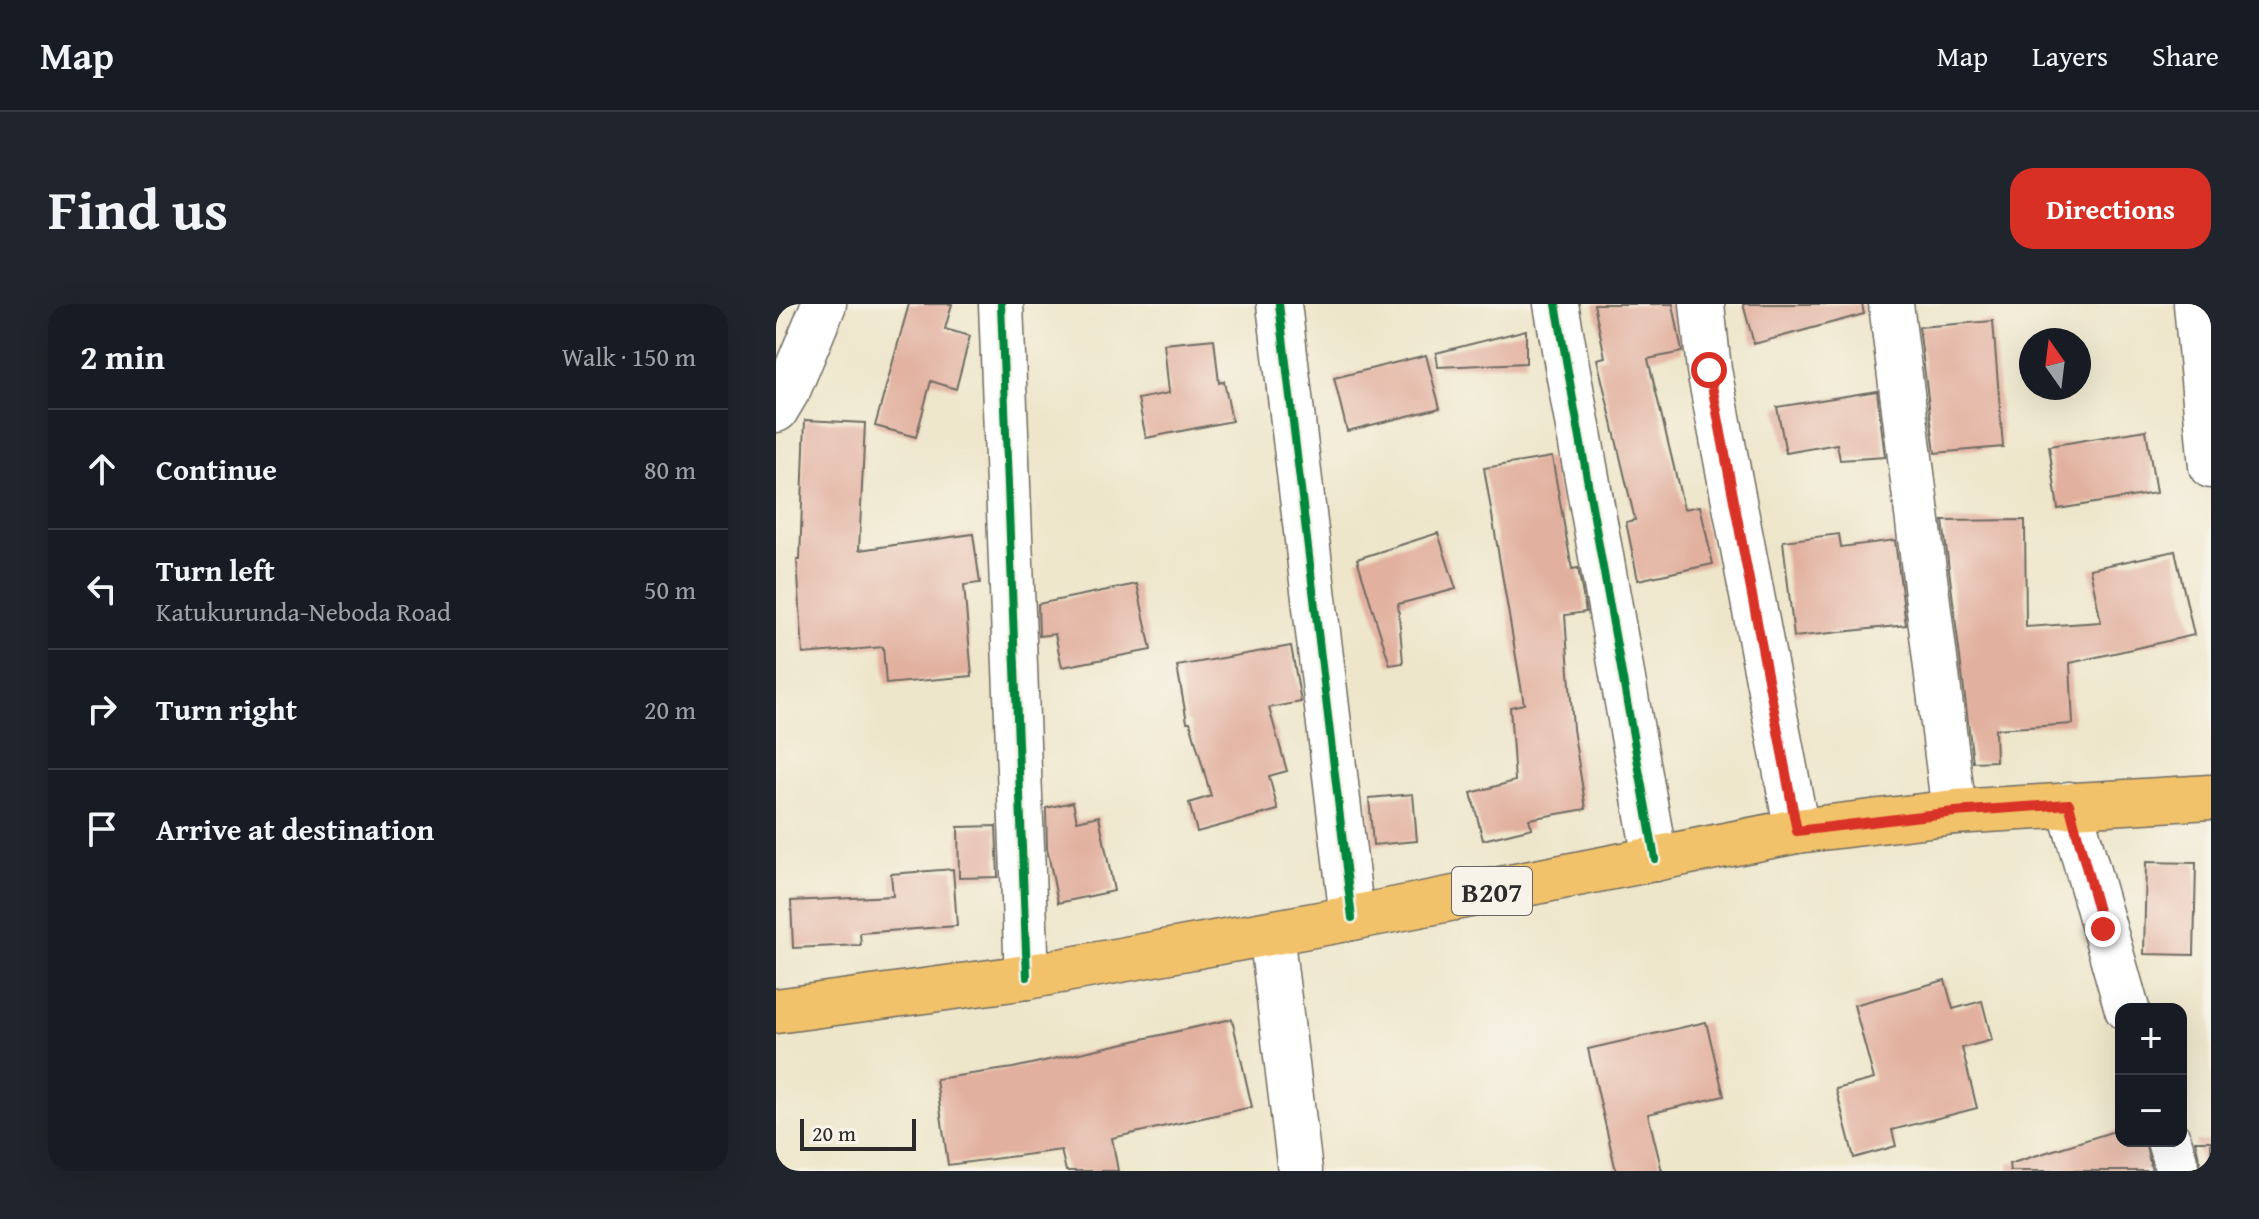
<!DOCTYPE html>
<html lang="en">
<head>
<meta charset="utf-8">
<style>
	body { margin:0; font-family:"Gentium Book Plus",serif; background:#20242c; color:#f1f3f6 }
	.controls { position:absolute; right:24px; bottom:24px; display:grid; overflow:hidden; border-radius:16px; box-shadow:0 8px 32px #0002 }
	.controls button { width:72px; height:72px; display:grid; place-items:center; padding:0; border:0; border-bottom:2px solid #363941; background:#171b24; color:#f1f3f6; font:40px sans-serif }
	.compass { position:absolute; left:1243px; top:24px; width:72px; height:72px; border-radius:50%; background:#171b24; box-shadow:0 8px 32px #0002; rotate:346deg }
	.scale { position:absolute; left:24px; bottom:20px; width:116px; box-sizing:border-box; padding-left:8px; border:4px solid #2b2b2b; border-top:0; font-size:22px; line-height:28px; white-space:nowrap; color:#2b2b2b; -webkit-text-stroke:6px #f7f3e8; paint-order:stroke }
	.stop { position:absolute; width:24px; height:24px; margin:-18px; border:6px solid #d93025; border-radius:50%; background:#fff }
	.stop.end { background:#d93025; border-color:#fff; box-shadow:0 2px 8px #0008 }
	.list { margin:0; padding:0; list-style:none }
	h2 { display:flex; justify-content:space-between; align-items:center; height:104px; margin:0; padding:0 32px; font-size:34px }
	h2 small { font-size:26px; font-weight:400; color:#9ea1a6 }
	.list li { display:grid; grid-template-columns:52px 1fr auto; gap:24px; align-items:center; box-sizing:border-box; height:120px; padding:0 32px; border-top:2px solid #363941 }
	.list b { display:block; font-size:30px; white-space:nowrap }
	.list p { margin:0; font-size:26px; white-space:nowrap; color:#9ea1a6 }
	.list em { font-size:26px; font-style:normal; color:#9ea1a6 }
	.icon { flex:none; width:44px; height:44px; fill:none; stroke:currentColor; stroke-width:2; stroke-linecap:round; stroke-linejoin:round }
	.map { position:relative; flex:none; width:1435px; height:867px; overflow:hidden; border-radius:24px }
	header { display:flex; align-items:center; gap:48px; box-sizing:border-box; height:112px; padding:0 40px; background:#171b24; border-bottom:2px solid #363941 }
	header strong { font-size:38px }
	nav { display:flex; gap:44px; margin-inline-start:auto; font-size:28px }
	.intro { display:flex; align-items:center; justify-content:space-between; box-sizing:border-box; height:192px; padding:0 48px }
	h1 { margin:0; font-size:56px }
	.button { padding:20px 36px; border-radius:24px; background:#d93025; color:#fff; font-size:28px; font-weight:700 }
	main { display:flex; gap:48px; padding:0 48px }
	aside { flex:1; background:#171b24; border-radius:24px; box-shadow:0 8px 32px #0002 }
	.map>svg:first-child { display:block }
	.building { fill:#e2b09f }
	.lines { fill:none; stroke-linecap:round; stroke-linejoin:round }
	.minor-casing { stroke:#6f6c63; stroke-width:47 }
	.major-casing { stroke:#6f6c63; stroke-width:47 }
	.minor { stroke:#fff; stroke-width:44 }
	.major { stroke:#f2c26a; stroke-width:44 }
	.cycleway-casing { stroke:#f7f3e8; stroke-width:13 }
	.cycleway { stroke:#00873e; stroke-width:8 }
	.route { stroke:#d93025; stroke-width:10 }
	.labels { text-anchor:middle; dominant-baseline:central; stroke-width:6; stroke-linejoin:round; paint-order:stroke }
	.shield { fill:#f7f3e8; stroke:#686764; stroke-width:2 }
	.shield-label { font-size:28px; font-weight:bold; fill:#2b2b2b }
</style>
</head>
<body>
<header>
<strong>Map</strong>
<nav><a>Map</a><a>Layers</a><a>Share</a></nav>
</header>
<div class="intro"><h1>Find us</h1><a class="button">Directions</a></div>
<main>
<aside>
<h2>2 min<small>Walk · 150 m</small></h2>
<ul class="list">
<li><svg class="icon" aria-label="ahead" viewBox="0 0 24 24"><path d="M12 20V5M6 11l6-6 6 6"/></svg><div><b>Continue</b></div><em>80 m</em></li>
<li><svg class="icon" aria-label="left" viewBox="0 0 24 24"><path d="M17 20v-9H6M10 6l-5 5 5 5"/></svg><div><b>Turn left</b><p>Katukurunda-Neboda Road</p></div><em>50 m</em></li>
<li><svg class="icon" aria-label="right" viewBox="0 0 24 24"><path d="M7 20v-9h11M14 6l5 5-5 5"/></svg><div><b>Turn right</b></div><em>20 m</em></li>
<li><svg class="icon" aria-label="arrive" viewBox="0 0 24 24"><path d="M6 21V4h12l-3 4 3 4H6"/></svg><div><b>Arrive at destination</b></div></li>
</ul>
</aside>
<div class="map">
<svg width="1435" height="867" viewBox="0 0 1435 867">
	<rect width="100%" height="100%" fill="#f7f3e8"/>
	<filter id="ink" filterUnits="userSpaceOnUse"><feTurbulence type="fractalNoise" baseFrequency=".0125" numOctaves="2"/><feDisplacementMap in="SourceGraphic" scale="16" xChannelSelector="R" yChannelSelector="G"/><feConvolveMatrix kernelMatrix="1 2 1 2 8 2 1 2 1" color-interpolation-filters="sRGB"/></filter>
	<filter id="wash" filterUnits="userSpaceOnUse"><feTurbulence type="fractalNoise" baseFrequency=".006" numOctaves="4" result="noise"/><feDisplacementMap in="SourceGraphic" scale="32" xChannelSelector="R" yChannelSelector="G"/><feGaussianBlur stdDeviation="1.8" result="paint"/><feColorMatrix in="noise" values="0 0 0 0 0 0 0 0 0 0 0 0 0 0 0 0 0 1.4 0 .05"/><feComposite in="paint" operator="in"/></filter>
	<g filter="url(#wash)">
		<rect width="100%" height="100%" fill="#eee6ca"/>
		<g id="blocks">
			<!-- building -->
			<g class="building">
				<path d="M 133,0 L 176,0 L 169,25 L 194,32 L 180,85 L 155,77 L 140,133 L 99,122 Z"/>
				<path d="M 818,0 L 897,0 L 906,48 L 872,55 L 908,205 L 924,202 L 937,260 L 862,276 L 850,218 L 859,216 L 821,55 L 829,53 Z"/>
				<path d="M 967,0 L 1086,0 L 1088,10 L 978,40 Z"/>
				<path d="M 1217,17 L 1227,143 L 1159,149 L 1143,23 Z"/>
				<path d="M 750,26 L 750,59 L 662,63 L 660,49 Z"/>
				<path d="M 438,35 L 443,79 L 448,77 L 456,117 L 370,134 L 362,95 L 393,89 L 388,40 Z"/>
				<path d="M 650,51 L 664,104 L 571,127 L 558,74 Z"/>
				<path d="M 1101,87 L 1109,153 L 1064,156 L 1061,140 L 1010,149 L 1001,103 Z"/>
				<path d="M 29,116 L 89,119 L 83,246 L 197,230 L 204,279 L 188,281 L 196,372 L 110,380 L 107,343 L 27,350 L 21,256 L 24,256 Z"/>
				<path d="M 1370,126 L 1380,189 L 1282,205 L 1273,142 Z"/>
				<path d="M 776,153 L 796,265 L 802,264 L 810,308 L 789,311 L 797,425 L 810,505 L 753,515 L 756,524 L 707,536 L 695,489 L 739,477 L 734,403 L 748,400 L 708,164 Z"/>
				<path d="M 1249,216 L 1250,323 L 1325,318 L 1314,265 L 1399,247 L 1418,331 L 1294,359 L 1297,420 L 1219,425 L 1220,457 L 1197,458 L 1167,217 Z"/>
				<path d="M 662,229 L 680,285 L 622,300 L 627,359 L 614,361 L 581,255 Z"/>
				<path d="M 1063,230 L 1065,243 L 1119,236 L 1130,321 L 1018,333 L 1007,237 Z"/>
				<path d="M 361,280 L 375,346 L 286,363 L 279,330 L 263,332 L 262,300 Z"/>
				<path d="M 515,342 L 525,398 L 493,404 L 511,467 L 493,472 L 502,506 L 421,528 L 413,499 L 435,492 L 414,418 L 411,418 L 401,362 Z"/>
				<path d="M 637,490 L 641,537 L 597,541 L 593,494 Z"/>
				<path d="M 297,498 L 301,517 L 323,512 L 338,587 L 282,599 L 271,544 L 270,504 Z"/>
				<path d="M 220,522 L 222,573 L 183,574 L 182,523 Z"/>
				<path d="M 1370,558 L 1420,559 L 1418,651 L 1368,650 Z"/>
				<path d="M 177,565 L 181,622 L 84,629 L 85,641 L 17,644 L 15,597 L 117,592 L 115,570 Z"/>
				<path d="M 1169,676 L 1177,705 L 1206,697 L 1216,736 L 1186,744 L 1201,804 L 1116,826 L 1120,842 L 1078,854 L 1060,785 L 1098,775 L 1078,701 Z"/>
				<path d="M 456,715 L 476,803 L 336,834 L 342,867 L 290,867 L 285,846 L 172,861 L 160,775 L 237,764 Z"/>
				<path d="M 930,718 L 948,792 L 872,810 L 886,867 L 840,867 L 812,745 Z"/>
				<path d="M 1345,825 L 1345,837 L 1369,837 L 1376,867 L 1234,867 L 1233,860 Z"/>
				<path d="M 1419,837 L 1435,837 L 1435,867 L 1426,867 Z"/>
			</g>
		</g>
	</g>
	<g filter="url(#ink)">
		<use href="#blocks" fill-opacity="0" stroke="#6f6c63" stroke-width="2"/>
		<g class="lines">
			<!-- minor casing -->
			<g class="minor-casing">
				<g id="minor">
					<path d="M 225,0 L 251,673"/>
					<path d="M 503,0 L 576,614"/>
					<path d="M 780,0 L 879,555"/>
					<path d="M 926,0 L 933,66 L 1021,527"/>
					<path d="M 1115,0 L 1178,508"/>
					<path d="M 1420,0 L 1435,162"/>
					<path d="M 0,106 L 13,84 L 48,0"/>
					<path d="M 1293,500 L 1351,705"/>
					<path d="M 495,629 L 524,867"/>
					<path d="M 1393,837 L 1402,867"/>
				</g>
			</g>
			<!-- major casing -->
			<g class="major-casing">
				<path id="major" d="M 0,707 L 251,673 L 576,614 L 1021,527 L 1178,508 L 1435,493"/>
			</g>
			<!-- minor -->
			<use href="#minor" class="minor"/>
			<!-- major -->
			<use href="#major" class="major"/>
			<!-- cycleway casing -->
			<g class="cycleway-casing">
				<g id="cycleway">
					<path d="M 225,0 L 251,673"/>
					<path d="M 503,0 L 576,614"/>
					<path d="M 780,0 L 879,555"/>
				</g>
			</g>
			<!-- cycleway -->
			<use href="#cycleway" class="cycleway"/>
		</g>
	</g>
	<g class="lines" filter="url(#ink)">
		<!-- route -->
		<path class="route" d="M 933,66 L 1021,527 L 1178,508 L 1293,500 L 1327,625"/>
	</g>
	<g class="labels">
		<!-- shield labels -->
		<rect class="shield" x="676" y="563" width="80" height="48" rx="6"/>
		<g class="shield-label">
			<text x="716" y="587">B207</text>
		</g>
	</g>
</svg>
<div class="controls">
<button>+</button>
<button>−</button>
</div>
<svg class="compass" viewBox="-18 -18 36 36"><path d="M0-13l5 13h-10z" fill="#e53935"/><path d="M0 13l5-13h-10z" fill="#9ea1a6"/></svg>
<div class="scale">20 m</div>
<div class="stop" style="left:933px;top:66px"></div>
<div class="stop end" style="left:1327px;top:625px"></div>
</div>
</main>
</body>
</html>
